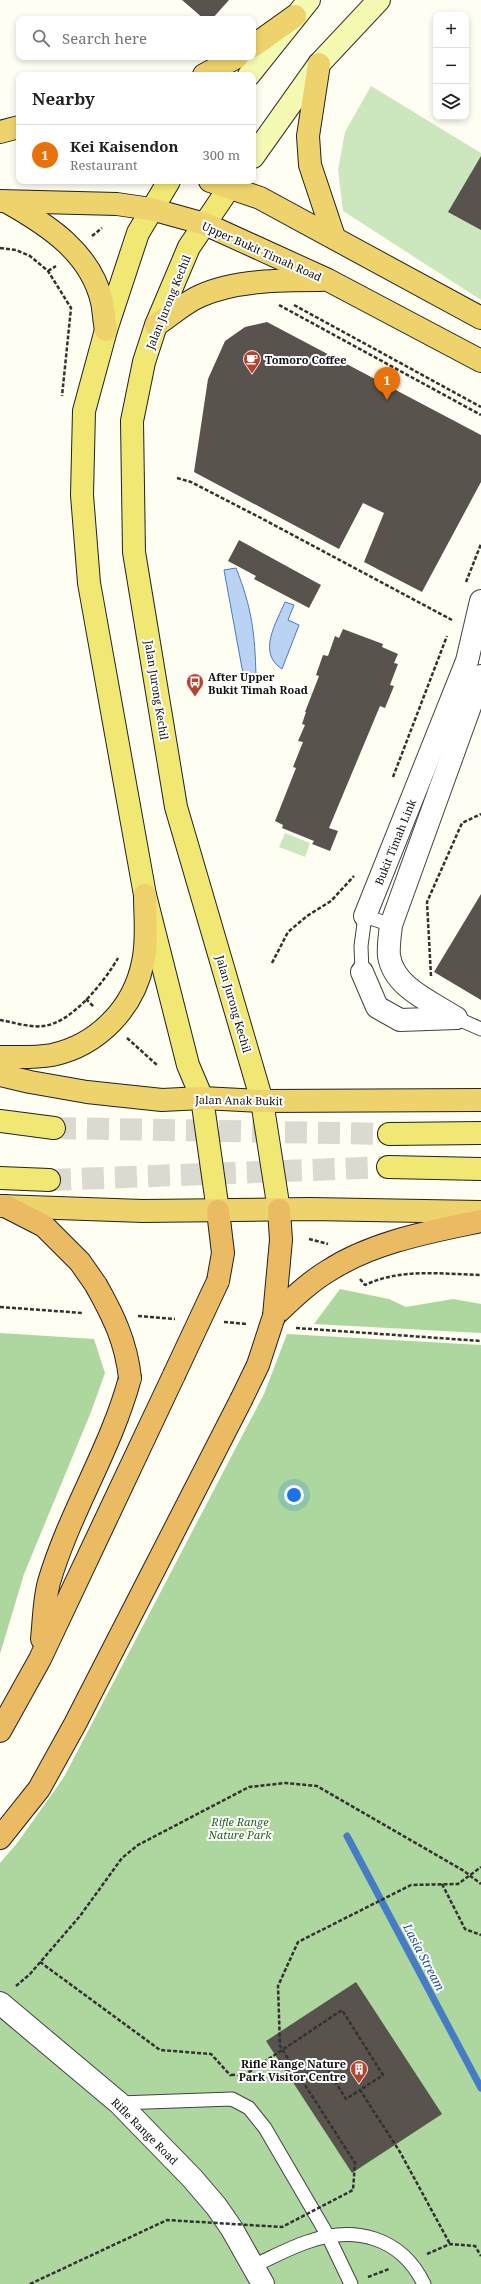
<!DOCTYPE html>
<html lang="en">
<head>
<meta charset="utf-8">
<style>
	body { margin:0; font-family:"Noto Serif",serif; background:#f6f6f6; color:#222 }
	.controls { position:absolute; right:12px; top:12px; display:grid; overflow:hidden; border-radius:8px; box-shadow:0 2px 6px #0003 }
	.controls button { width:36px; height:36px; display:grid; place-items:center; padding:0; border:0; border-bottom:1px solid #e0e0e0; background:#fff; color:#222; font:20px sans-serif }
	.you { position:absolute; left:294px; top:1495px; width:14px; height:14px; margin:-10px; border:3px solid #fff; border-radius:50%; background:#1a73e8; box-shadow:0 0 0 6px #1a73e833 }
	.badge { display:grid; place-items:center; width:26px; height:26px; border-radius:50%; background:#b84230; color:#fff; font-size:13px; font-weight:700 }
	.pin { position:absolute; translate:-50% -33px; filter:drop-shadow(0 1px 2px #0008) }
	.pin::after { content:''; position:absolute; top:21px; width:14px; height:12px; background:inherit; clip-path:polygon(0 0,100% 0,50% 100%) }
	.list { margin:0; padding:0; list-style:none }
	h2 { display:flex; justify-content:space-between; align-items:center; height:52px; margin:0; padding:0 16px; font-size:17px }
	h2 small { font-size:13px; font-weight:400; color:#767676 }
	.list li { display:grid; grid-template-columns:26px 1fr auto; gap:12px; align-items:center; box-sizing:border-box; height:60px; padding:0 16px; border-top:1px solid #e0e0e0 }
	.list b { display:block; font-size:15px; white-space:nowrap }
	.list p { margin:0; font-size:13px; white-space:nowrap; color:#767676 }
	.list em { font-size:13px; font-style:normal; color:#767676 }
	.icon { flex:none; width:22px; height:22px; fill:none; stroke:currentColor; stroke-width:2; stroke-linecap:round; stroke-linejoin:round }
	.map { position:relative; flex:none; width:481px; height:2284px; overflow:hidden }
	.search { position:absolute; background:#fff; box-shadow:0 2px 6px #0003; left:16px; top:16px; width:240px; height:44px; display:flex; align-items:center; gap:10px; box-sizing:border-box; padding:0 14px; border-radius:8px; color:#767676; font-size:15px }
	.panel { position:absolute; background:#fff; box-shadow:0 2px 6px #0003; left:16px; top:72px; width:240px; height:112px; border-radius:8px }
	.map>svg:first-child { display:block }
	.green { fill:#cce7be }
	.forest { fill:#add79e }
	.water { fill:#bbd3f3; stroke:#467bc5 }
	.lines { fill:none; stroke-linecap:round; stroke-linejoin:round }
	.stream { stroke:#467bc5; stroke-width:7 }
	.building { fill:#58534d }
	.primary-tunnel { stroke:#dadad1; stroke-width:22; stroke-dasharray:22 11; stroke-linecap:butt }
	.service-casing { stroke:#434343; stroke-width:15 }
	.minor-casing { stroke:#434343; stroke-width:24 }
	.secondary-casing { stroke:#323232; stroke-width:24 }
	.primary-casing { stroke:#212121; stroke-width:24 }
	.trunk-casing { stroke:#212121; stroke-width:24 }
	.motorway-casing { stroke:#212121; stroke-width:24 }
	.path { stroke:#323232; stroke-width:2.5; stroke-dasharray:4 2; stroke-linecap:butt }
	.service { stroke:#fff; stroke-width:13 }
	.minor { stroke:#fff; stroke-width:22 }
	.secondary { stroke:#f4fab2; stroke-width:22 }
	.primary { stroke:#f0e872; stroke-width:22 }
	.trunk { stroke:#eed26b; stroke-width:22 }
	.motorway { stroke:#ebbb64; stroke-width:22 }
	.motorway-bridge-casing { stroke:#212121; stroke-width:24; stroke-linecap:butt }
	.path-bridge { stroke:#323232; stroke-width:2.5; stroke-dasharray:4 2; stroke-linecap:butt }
	.motorway-bridge { stroke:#ebbb64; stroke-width:22 }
	.labels { text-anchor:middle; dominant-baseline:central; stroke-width:4; stroke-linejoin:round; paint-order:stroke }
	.street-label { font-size:11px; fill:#101010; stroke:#fff }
	.poi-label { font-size:11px; font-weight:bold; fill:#101010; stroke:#fff; text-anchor:start }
	.park-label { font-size:11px; font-style:italic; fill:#256423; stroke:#fff }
	.water-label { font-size:12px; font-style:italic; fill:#204e9a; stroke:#fff }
</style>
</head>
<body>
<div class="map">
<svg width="481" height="2284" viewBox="0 0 481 2284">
	<rect width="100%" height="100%" fill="#fefef3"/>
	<!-- green -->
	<g class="green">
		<path d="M 371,86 L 481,153 L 481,300 L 343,211 L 338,170 L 345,132 Z"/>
		<path d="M 285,833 L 310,843 L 305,857 L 279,847 Z"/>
	</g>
	<!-- forest -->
	<g class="forest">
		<path d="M 340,1289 L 389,1299 L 406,1307 L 453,1299 L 481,1304 L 481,1333 L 314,1324 Z"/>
		<path d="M 0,1333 L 94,1339 L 105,1373 L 91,1412 L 24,1574 L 0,1654 Z"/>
		<path d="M 287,1334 L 481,1345 L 481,2284 L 0,2284 L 0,1863 L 18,1842 L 64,1777 L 264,1394 Z"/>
	</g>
	<!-- water -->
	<g class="water">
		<path d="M 236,568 C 252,608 255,634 256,677 L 244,679 L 224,570 Z"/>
		<path d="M 285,602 L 294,605 L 288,620 L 299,625 L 282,669 C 257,653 276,623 285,602 Z"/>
	</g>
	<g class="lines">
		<!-- stream -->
		<path class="stream" d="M 347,1836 L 481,2088"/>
	</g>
	<!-- building -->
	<g class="building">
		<path d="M 182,0 L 229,0 L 212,19 L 204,19 Z"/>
		<path d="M 481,156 L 481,230 L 448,212 Z"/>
		<path d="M 267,322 L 481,435 L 481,482 L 422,592 L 364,562 L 384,513 L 363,503 L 339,549 L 194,472 L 208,379 L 225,341 L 245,327 Z"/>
		<path d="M 239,540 L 321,585 L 309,608 L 254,579 L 256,576 L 228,561 Z"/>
		<path d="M 343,629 L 383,644 L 382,647 L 398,654 L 394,663 L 398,664 L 390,685 L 394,686 L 385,708 L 380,706 L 329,828 L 338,831 L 330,851 L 312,844 L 314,841 L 282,828 L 283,825 L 275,821 L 296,768 L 293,767 L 303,742 L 298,741 L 305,725 L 302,724 L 306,712 L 305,712 L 319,676 L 316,675 L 323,655 L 328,656 L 335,636 L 339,638 Z"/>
		<path d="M 481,894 L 481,1000 L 434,972 Z"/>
		<path d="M 356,1982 L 442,2114 L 352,2173 L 266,2041 Z"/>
	</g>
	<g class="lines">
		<!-- primary-tunnel -->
		<g class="primary-tunnel">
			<path d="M 54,1128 L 389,1134"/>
			<path d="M 49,1180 L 388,1167"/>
		</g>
		<!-- service casing -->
		<g class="service-casing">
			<g id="service">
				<path d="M 362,972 L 361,946 L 365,916 L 391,925"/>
				<path d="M 456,1018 L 481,1029"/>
				<path d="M 119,2103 L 232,2099 L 249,2108 L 265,2128 L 328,2236 L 351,2284"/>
				<path d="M 253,2266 C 271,2258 289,2248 307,2242 C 355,2225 401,2237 424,2284"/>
			</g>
		</g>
		<!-- minor casing -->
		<g class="minor-casing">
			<g id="minor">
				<path d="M 365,916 L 467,661 L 481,601"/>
				<path d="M 362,972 L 377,1007 L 400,1020 L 456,1018"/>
				<path d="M 456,1018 C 432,1002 394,988 389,956 C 388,946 390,935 391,925 L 481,676"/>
				<path d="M 0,2003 L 119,2103 L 192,2178 L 216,2206 L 232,2229 L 263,2284"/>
			</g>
		</g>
		<!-- secondary casing -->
		<g class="secondary-casing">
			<g id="secondary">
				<path d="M 249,75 L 309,0"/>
				<path d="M 253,157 L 319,64 L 379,0"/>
			</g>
		</g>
		<!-- primary casing -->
		<g class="primary-casing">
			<g id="primary">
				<path d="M 169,181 L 138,233 L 106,330 L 84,411 L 82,495 L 89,583 L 145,895 L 188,1065 L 202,1098 L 218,1211"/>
				<path d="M 229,188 L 189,247 L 156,325 L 144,362 L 132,421 L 134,552 L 176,807 L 262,1101 L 279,1210"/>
				<path d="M 0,1121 L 54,1128"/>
				<path d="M 389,1134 L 481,1133"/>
				<path d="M 388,1167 L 481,1169"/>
				<path d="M 0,1178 L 49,1180"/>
			</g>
		</g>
		<!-- trunk casing -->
		<g class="trunk-casing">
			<g id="trunk">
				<path d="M 253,46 L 295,16"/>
				<path d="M 319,64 L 308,136 L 310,165 L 334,237"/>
				<path d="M 204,75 L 237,57"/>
				<path d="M 0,132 L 19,127"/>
				<path d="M 210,181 L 260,198 L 481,318"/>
				<path d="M 0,201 L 117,204 L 151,209 L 205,224 L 328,280 L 481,361"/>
				<path d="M 7,202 C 48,225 91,253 102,302 C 104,311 104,321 106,330"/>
				<path d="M 156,325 C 170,316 184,303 200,296 C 235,280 283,280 321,280"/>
				<path d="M 0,1057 C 17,1057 35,1058 52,1055 C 98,1045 134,1008 143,962 C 148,940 145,917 145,895"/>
				<path d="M 0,1075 L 30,1082 L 87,1092 L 162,1100 L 202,1098 L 262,1101 L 481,1100"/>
				<path d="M 1,1206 L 143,1211 L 310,1209 L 481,1212"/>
			</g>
		</g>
		<!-- motorway casing -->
		<g class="motorway-casing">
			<g id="motorway">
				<path d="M 5,1206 L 44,1226 L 80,1262 L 96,1285"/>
				<path d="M 218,1281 L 223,1253 L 218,1211"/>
				<path d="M 274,1316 C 291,1300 308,1283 328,1271 C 373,1242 429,1232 481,1221"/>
				<path d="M 274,1316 L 281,1240 L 279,1210"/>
				<path d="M 42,1639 C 44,1621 44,1600 49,1582 C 70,1511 111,1449 130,1378"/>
				<path d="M 0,1731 L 40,1659 L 174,1375"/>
				<path d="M 0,1838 L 39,1789 L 75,1724 L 241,1400"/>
			</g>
		</g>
		<!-- path -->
		<g class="path">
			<path d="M 92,236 L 102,228"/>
			<path d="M 0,248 L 16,250 L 30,256 L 48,271 L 71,308 L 62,396"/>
			<path d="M 48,271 L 56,266"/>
			<path d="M 279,305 L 481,415"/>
			<path d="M 294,305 L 481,407"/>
			<path d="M 177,478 L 191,482 L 259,517 L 452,620"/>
			<path d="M 466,582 L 481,544"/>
			<path d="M 393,777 L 447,636"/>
			<path d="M 272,963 L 288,932 L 307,916 L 331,901 L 354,876"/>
			<path d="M 431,976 L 427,902 L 462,823 L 481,814"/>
			<path d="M 86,999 L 94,1007"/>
			<path d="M 0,1020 C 13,1022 30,1028 43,1026 C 71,1024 105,981 118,958"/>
			<path d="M 127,1038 L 157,1065"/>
			<path d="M 309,1239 L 328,1244"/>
			<path d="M 360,1279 L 365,1285 C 401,1268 442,1274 481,1275"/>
			<path d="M 0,1307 L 83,1313"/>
			<path d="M 138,1316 L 175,1319"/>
			<path d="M 224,1322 L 247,1324"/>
			<path d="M 296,1328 L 481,1341"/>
			<path d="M 442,1884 L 465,1929 L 481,1935"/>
			<path d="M 40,1962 L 160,2050 L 211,2054 L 231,2076"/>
			<path d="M 16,1986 L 30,1974 L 80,1916 L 122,1858 L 138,1845 L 249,1787 L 285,1783 L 317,1786 L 464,1871 L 481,1884"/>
			<path d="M 231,2075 L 246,2074 L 342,2010 L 383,2075 L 360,2090 L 400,2152 L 450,2244"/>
			<path d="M 300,2078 L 324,2064 L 346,2099 L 360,2090"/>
			<path d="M 427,2254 L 450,2244 L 475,2246 L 481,2256"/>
			<path d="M 368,2277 L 389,2269"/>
		</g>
		<!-- service -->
		<use href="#service" class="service"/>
		<!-- minor -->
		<use href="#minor" class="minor"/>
		<!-- secondary -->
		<use href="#secondary" class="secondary"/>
		<!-- primary -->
		<use href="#primary" class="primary"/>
		<!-- trunk -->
		<use href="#trunk" class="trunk"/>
		<!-- motorway -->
		<use href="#motorway" class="motorway"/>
		<!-- motorway-bridge casing -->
		<g class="motorway-bridge-casing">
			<g id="motorway-bridge">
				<path d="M 96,1285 C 114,1317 126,1342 130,1378"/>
				<path d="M 174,1375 L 218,1281"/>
				<path d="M 241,1400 L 258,1365 L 274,1316"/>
			</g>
		</g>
		<!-- path-bridge -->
		<path class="path-bridge" d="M 30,2284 L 167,2220 L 282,2227 L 353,2190 L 355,2163 L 280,2046 L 278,1986 L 298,1942 L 411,1885 L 458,1884 L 481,1867"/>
		<!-- motorway-bridge -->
		<use href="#motorway-bridge" class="motorway-bridge"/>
	</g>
	<!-- icons -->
	<defs>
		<g id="cafe-pin" transform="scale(0.9)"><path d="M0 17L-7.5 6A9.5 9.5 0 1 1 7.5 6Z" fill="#b84230" stroke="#fff"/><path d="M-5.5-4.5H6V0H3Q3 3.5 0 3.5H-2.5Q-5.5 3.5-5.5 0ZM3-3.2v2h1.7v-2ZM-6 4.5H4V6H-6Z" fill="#fff"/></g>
		<g id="bus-pin" transform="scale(0.9)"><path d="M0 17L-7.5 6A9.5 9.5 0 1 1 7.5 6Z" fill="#b84230" stroke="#fff"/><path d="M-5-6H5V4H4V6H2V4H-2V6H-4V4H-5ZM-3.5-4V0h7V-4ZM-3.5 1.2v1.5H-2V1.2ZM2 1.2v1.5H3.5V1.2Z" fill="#fff"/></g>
		<g id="building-pin" transform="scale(0.9)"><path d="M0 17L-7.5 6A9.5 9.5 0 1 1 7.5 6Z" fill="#b84230" stroke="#fff"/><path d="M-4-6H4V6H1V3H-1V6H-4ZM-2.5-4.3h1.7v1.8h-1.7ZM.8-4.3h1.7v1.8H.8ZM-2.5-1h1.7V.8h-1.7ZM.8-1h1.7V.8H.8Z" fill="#fff"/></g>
	</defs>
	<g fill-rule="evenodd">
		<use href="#cafe-pin" x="252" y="359"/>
		<use href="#bus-pin" x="195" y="682"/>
		<use href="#building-pin" x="359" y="2069"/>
	</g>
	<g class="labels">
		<!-- street labels -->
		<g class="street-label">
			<text transform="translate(262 251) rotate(24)">Upper Bukit Timah Road</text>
			<text transform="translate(168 302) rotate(-68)">Jalan Jurong Kechil</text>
			<text transform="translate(157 690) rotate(81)">Jalan Jurong Kechil</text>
			<text transform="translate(395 842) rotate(-68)">Bukit Timah Link</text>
			<text transform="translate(234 1004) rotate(74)">Jalan Jurong Kechil</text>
			<text transform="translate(239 1100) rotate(1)">Jalan Anak Bukit</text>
			<text transform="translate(145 2131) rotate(45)">Rifle Range Road</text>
		</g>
		<!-- poi labels -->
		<g class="poi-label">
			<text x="265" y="359">Tomoro Coffee</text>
			<text x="208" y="676">After Upper<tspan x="208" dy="13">Bukit Timah Road</tspan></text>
			<text x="346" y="2063" text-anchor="end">Rifle Range Nature<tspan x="346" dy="13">Park Visitor Centre</tspan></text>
		</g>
		<!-- park labels -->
		<g class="park-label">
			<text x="240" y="1821">Rifle Range<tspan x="240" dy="13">Nature Park</tspan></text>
		</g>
		<!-- water labels -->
		<g class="water-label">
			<text transform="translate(424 1957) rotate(62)">Lasia Stream</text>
		</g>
	</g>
</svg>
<div class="controls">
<button>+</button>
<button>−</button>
<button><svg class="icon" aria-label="layers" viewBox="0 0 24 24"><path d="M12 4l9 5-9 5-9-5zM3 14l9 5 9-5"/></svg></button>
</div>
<div class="you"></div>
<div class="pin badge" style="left:387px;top:400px;background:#e8710a">1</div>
<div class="search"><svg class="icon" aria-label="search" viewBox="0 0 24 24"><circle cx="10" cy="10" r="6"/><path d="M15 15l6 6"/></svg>Search here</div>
<section class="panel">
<h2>Nearby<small></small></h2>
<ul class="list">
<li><span class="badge" style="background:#e8710a">1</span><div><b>Kei Kaisendon</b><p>Restaurant</p></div><em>300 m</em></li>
</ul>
</section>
</div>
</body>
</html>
